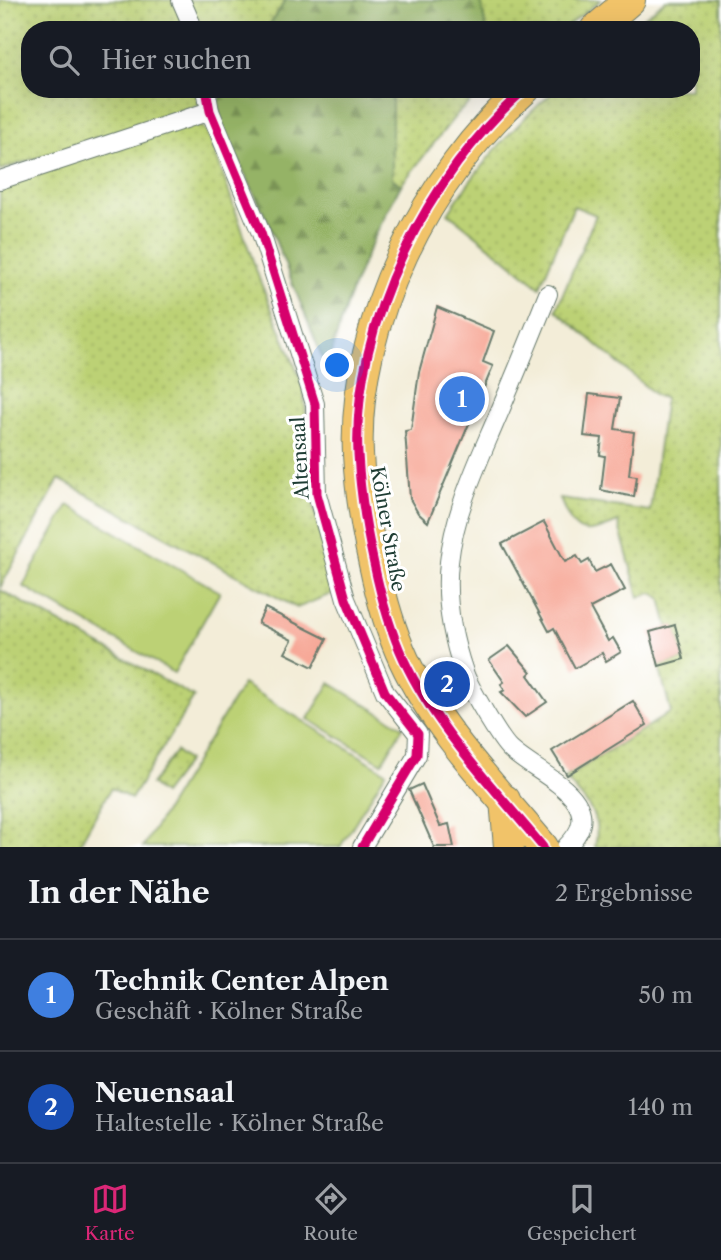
<!DOCTYPE html>
<html lang="de">
<head>
<meta charset="utf-8">
<style>
	body { margin:0; font-family:"Libre Caslon Text",serif; background:#20242c; color:#f1f3f6 }
	.you { position:absolute; left:338px; top:366px; width:24px; height:24px; margin:-18px; border:5px solid #fff; border-radius:50%; background:#1a73e8; box-shadow:0 0 0 10px #1a73e833 }
	.badge { display:grid; place-items:center; width:46px; height:46px; border-radius:50%; background:#db2777; color:#fff; font-size:23px; font-weight:700 }
	.pin { position:absolute; translate:-50% -50%; border:4px solid #fff; box-shadow:0 2px 7px #0006 }
	.list { margin:0; padding:0; list-style:none }
	h2 { display:flex; justify-content:space-between; align-items:center; height:91px; margin:0; padding:0 28px; font-size:30px }
	h2 small { font-size:23px; font-weight:400; color:#9ea1a6 }
	.list li { display:grid; grid-template-columns:46px 1fr auto; gap:21px; align-items:center; box-sizing:border-box; height:112px; padding:0 28px; border-top:2px solid #363941 }
	.list b { display:block; font-size:26px; white-space:nowrap }
	.list p { margin:0; font-size:23px; white-space:nowrap; color:#9ea1a6 }
	.list em { font-size:23px; font-style:normal; color:#9ea1a6 }
	.icon { flex:none; width:38px; height:38px; fill:none; stroke:currentColor; stroke-width:2; stroke-linecap:round; stroke-linejoin:round }
	.map { position:relative; flex:none; width:721px; height:847px; overflow:hidden }
	.search { position:absolute; background:#171b24; box-shadow:0 7px 28px #0002; left:21px; right:21px; top:21px; height:77px; display:flex; align-items:center; gap:18px; box-sizing:border-box; padding:0 24px; border-radius:28px; color:#9ea1a6; font-size:26px }
	.sheet { height:315px; background:#171b24 }
	nav { display:flex; justify-content:space-around; align-items:center; box-sizing:border-box; height:98px; border-top:2px solid #363941; background:#171b24; font-size:19px; color:#9ea1a6 }
	nav a { display:grid; justify-items:center; gap:4px }
	nav .on { color:#db2777 }
	.map>svg:first-child { display:block }
	.green { fill:url(#green-dots); stroke:#6e8754; stroke-width:2 }
	.forest { fill:url(#forest-firs); stroke:#5a784d; stroke-width:2 }
	.pitch { fill:#bcd175; stroke:#6e8754; stroke-width:2 }
	.building { fill:#f7a897 }
	.lines { fill:none; stroke-linecap:round; stroke-linejoin:round }
	.minor-casing { stroke:#697b6d; stroke-width:20 }
	.primary-casing { stroke:#697b6d; stroke-width:32 }
	.minor { stroke:#fff; stroke-width:18 }
	.primary { stroke:#f1c369; stroke-width:30 }
	.cycleway-casing { stroke:#fff; stroke-width:13 }
	.cycleway { stroke:#d6006c; stroke-width:9 }
	.labels { text-anchor:middle; dominant-baseline:central; stroke-width:6; stroke-linejoin:round; paint-order:stroke }
	.street-label { font-size:19px; fill:#1f3d34; stroke:#fff }
</style>
</head>
<body>
<div class="map">
<svg width="721" height="847" viewBox="0 0 721 847">
	<defs>
		<pattern id="green-dots" width="8" height="8" patternUnits="userSpaceOnUse" patternTransform="scale(1.75)"><rect width="8" height="8" fill="#bcd175"/><path d="M2 2h.1M6 6h.1" fill="none" stroke="#a1b466" stroke-width="1.8" stroke-linecap="round"/></pattern>
		<pattern id="forest-firs" width="22" height="20" patternUnits="userSpaceOnUse" patternTransform="scale(1.75)"><rect width="22" height="20" fill="#95b366"/><path d="M5 1l3.5 6h-7zM16 11l3.5 6h-7z" fill="#799355"/></pattern>
	</defs>
	<rect width="100%" height="100%" fill="#fff"/>
	<filter id="ink" filterUnits="userSpaceOnUse"><feTurbulence type="fractalNoise" baseFrequency=".0143" numOctaves="2"/><feDisplacementMap in="SourceGraphic" scale="14" xChannelSelector="R" yChannelSelector="G"/><feConvolveMatrix kernelMatrix="1 2 1 2 8 2 1 2 1" color-interpolation-filters="sRGB"/></filter>
	<filter id="wash" filterUnits="userSpaceOnUse"><feTurbulence type="fractalNoise" baseFrequency=".00686" numOctaves="4" result="noise"/><feDisplacementMap in="SourceGraphic" scale="28" xChannelSelector="R" yChannelSelector="G"/><feGaussianBlur stdDeviation="1.57" result="paint"/><feColorMatrix in="noise" values="0 0 0 0 0 0 0 0 0 0 0 0 0 0 0 0 0 1.4 0 .05"/><feComposite in="paint" operator="in"/></filter>
	<g filter="url(#wash)">
		<rect width="100%" height="100%" fill="#f3edd8"/>
		<!-- green -->
		<g class="green">
			<path d="M 0,0 L 174,0 L 187,30 L 30,30 L 30,89 L 195,89 L 199,105 L 0,170 Z"/>
			<path d="M 187,0 L 286,0 L 266,30 L 200,30 Z"/>
			<path d="M 481,0 L 601,0 L 562,30 L 486,30 Z"/>
			<path d="M 666,0 L 721,0 L 721,847 L 595,847 C 602,813 586,803 565,778 L 671,712 L 659,666 L 684,659 L 675,626 L 668,627 L 661,598 L 652,593 L 639,597 L 618,522 C 584,536 576,538 560,499 L 650,511 L 665,398 L 657,396 L 556,310 L 596,215 L 574,206 L 540,287 L 448,213 C 479,166 513,125 557,89 L 691,89 L 691,30 L 629,30 Z"/>
			<path d="M 392,89 L 484,89 L 457,114 L 401,185 L 392,178 Z"/>
			<path d="M 189,123 L 200,125 L 208,132 L 260,281 L 303,385 L 316,517 L 336,592 L 297,608 L 59,479 L 0,588 L 0,185 Z"/>
			<path d="M 0,590 L 194,697 L 131,799 L 111,788 L 78,847 L 0,847 Z"/>
			<path d="M 176,751 L 188,761 L 163,794 L 151,784 Z"/>
		</g>
		<!-- forest -->
		<g class="forest">
			<path d="M 286,0 L 481,0 L 486,30 L 266,30 Z"/>
			<path d="M 226,89 L 392,89 L 392,178 L 401,185 C 369,245 341,305 328,372 L 268,222 L 222,127 L 217,103 Z"/>
		</g>
		<!-- pitch -->
		<g class="pitch">
			<path d="M 68,505 L 220,592 L 174,673 L 23,586 Z"/>
			<path d="M 330,683 L 403,727 L 382,763 L 308,719 Z"/>
			<path d="M 243,684 L 386,772 L 340,847 L 143,847 Z"/>
		</g>
		<g id="blocks">
			<!-- building -->
			<g class="building">
				<path d="M 437,307 L 494,331 L 483,362 L 493,366 L 428,522 L 418,513 L 410,499 L 405,431 L 411,430 L 419,372 Z"/>
				<path d="M 589,394 L 620,398 L 615,429 L 634,432 L 629,475 L 637,476 L 634,497 L 601,490 L 605,456 L 600,455 L 602,438 L 584,436 Z"/>
				<path d="M 544,522 L 565,562 L 577,556 L 582,564 L 589,560 L 595,572 L 611,564 L 625,590 L 590,608 L 608,641 L 613,638 L 621,652 L 606,661 L 602,653 L 575,668 L 554,628 L 549,631 L 502,544 Z"/>
				<path d="M 265,608 L 327,639 L 313,667 L 285,653 L 292,640 L 258,623 Z"/>
				<path d="M 675,625 L 684,659 L 659,666 L 650,632 Z"/>
				<path d="M 509,646 L 531,672 L 528,675 L 547,702 L 525,717 L 501,692 L 505,690 L 501,684 L 504,682 L 489,660 Z"/>
				<path d="M 633,701 L 647,725 L 567,775 L 552,751 Z"/>
				<path d="M 422,784 L 440,826 L 449,824 L 454,847 L 434,847 L 409,790 Z"/>
			</g>
		</g>
	</g>
	<g filter="url(#ink)">
		<use href="#blocks" fill-opacity="0" stroke="#697b6d" stroke-width="2"/>
		<g class="lines">
			<!-- minor casing -->
			<g class="minor-casing">
				<g id="minor">
					<path d="M 181,0 L 194,30"/>
					<path d="M 206,89 L 210,111 L 261,233 L 315,404 L 317,494 L 346,599 L 385,692 L 418,734 L 417,755 L 362,847"/>
					<path d="M 0,180 L 210,111"/>
					<path d="M 548,294 C 530,339 512,383 493,427 C 475,469 454,515 449,562 C 445,598 452,637 464,672 C 468,685 500,740 510,749 C 537,775 614,801 566,847"/>
				</g>
			</g>
			<!-- primary casing -->
			<g class="primary-casing">
				<g id="primary">
					<path d="M 595,30 L 630,0"/>
					<path d="M 525,89 C 428,174 352,323 358,454 C 360,491 366,528 374,564 C 381,597 390,630 404,660 C 436,729 495,789 543,847"/>
					<path d="M 505,800 L 509,847"/>
				</g>
			</g>
			<!-- minor -->
			<use href="#minor" class="minor"/>
			<!-- primary -->
			<use href="#primary" class="primary"/>
			<!-- cycleway casing -->
			<g class="cycleway-casing">
				<g id="cycleway">
					<path d="M 206,89 L 210,111 L 261,233 L 315,404 L 317,494 L 346,599 L 385,692 L 418,734 L 417,755 L 362,847"/>
					<path d="M 525,89 C 428,174 352,323 358,454 C 360,491 366,528 374,564 C 381,597 390,630 404,660 C 436,729 495,789 543,847"/>
				</g>
			</g>
			<!-- cycleway -->
			<use href="#cycleway" class="cycleway"/>
		</g>
	</g>
	<g class="labels">
		<!-- street labels -->
		<g class="street-label">
			<text transform="translate(300 458) rotate(-93)">Altensaal</text>
			<text transform="translate(388 529) rotate(80)">Kölner Straße</text>
		</g>
	</g>
</svg>
<div class="you"></div>
<div class="pin badge" style="left:462px;top:399px;background:#3f7fe0">1</div>
<div class="pin badge" style="left:447px;top:684px;background:#1a4fb4">2</div>
<div class="search"><svg class="icon" aria-label="search" viewBox="0 0 24 24"><circle cx="10" cy="10" r="6"/><path d="M15 15l6 6"/></svg>Hier suchen</div>
</div>
<section class="sheet">
<h2>In der Nähe<small>2 Ergebnisse</small></h2>
<ul class="list">
<li><span class="badge" style="background:#3f7fe0">1</span><div><b>Technik Center Alpen</b><p>Geschäft · Kölner Straße</p></div><em>50 m</em></li>
<li><span class="badge" style="background:#1a4fb4">2</span><div><b>Neuensaal</b><p>Haltestelle · Kölner Straße</p></div><em>140 m</em></li>
</ul>
</section>
<nav>
<a class="on"><svg class="icon" aria-label="map" viewBox="0 0 24 24"><path d="M3 6l6-2 6 2 6-2v14l-6 2-6-2-6 2zM9 4v14M15 6v14"/></svg>Karte</a>
<a><svg class="icon" aria-label="directions" viewBox="0 0 24 24"><path d="M12 3l9 9-9 9-9-9zM9 14v-3h6M13 9l2 2-2 2"/></svg>Route</a>
<a><svg class="icon" aria-label="saved" viewBox="0 0 24 24"><path d="M7 4h10v16l-5-4-5 4z"/></svg>Gespeichert</a>
</nav>
</body>
</html>
